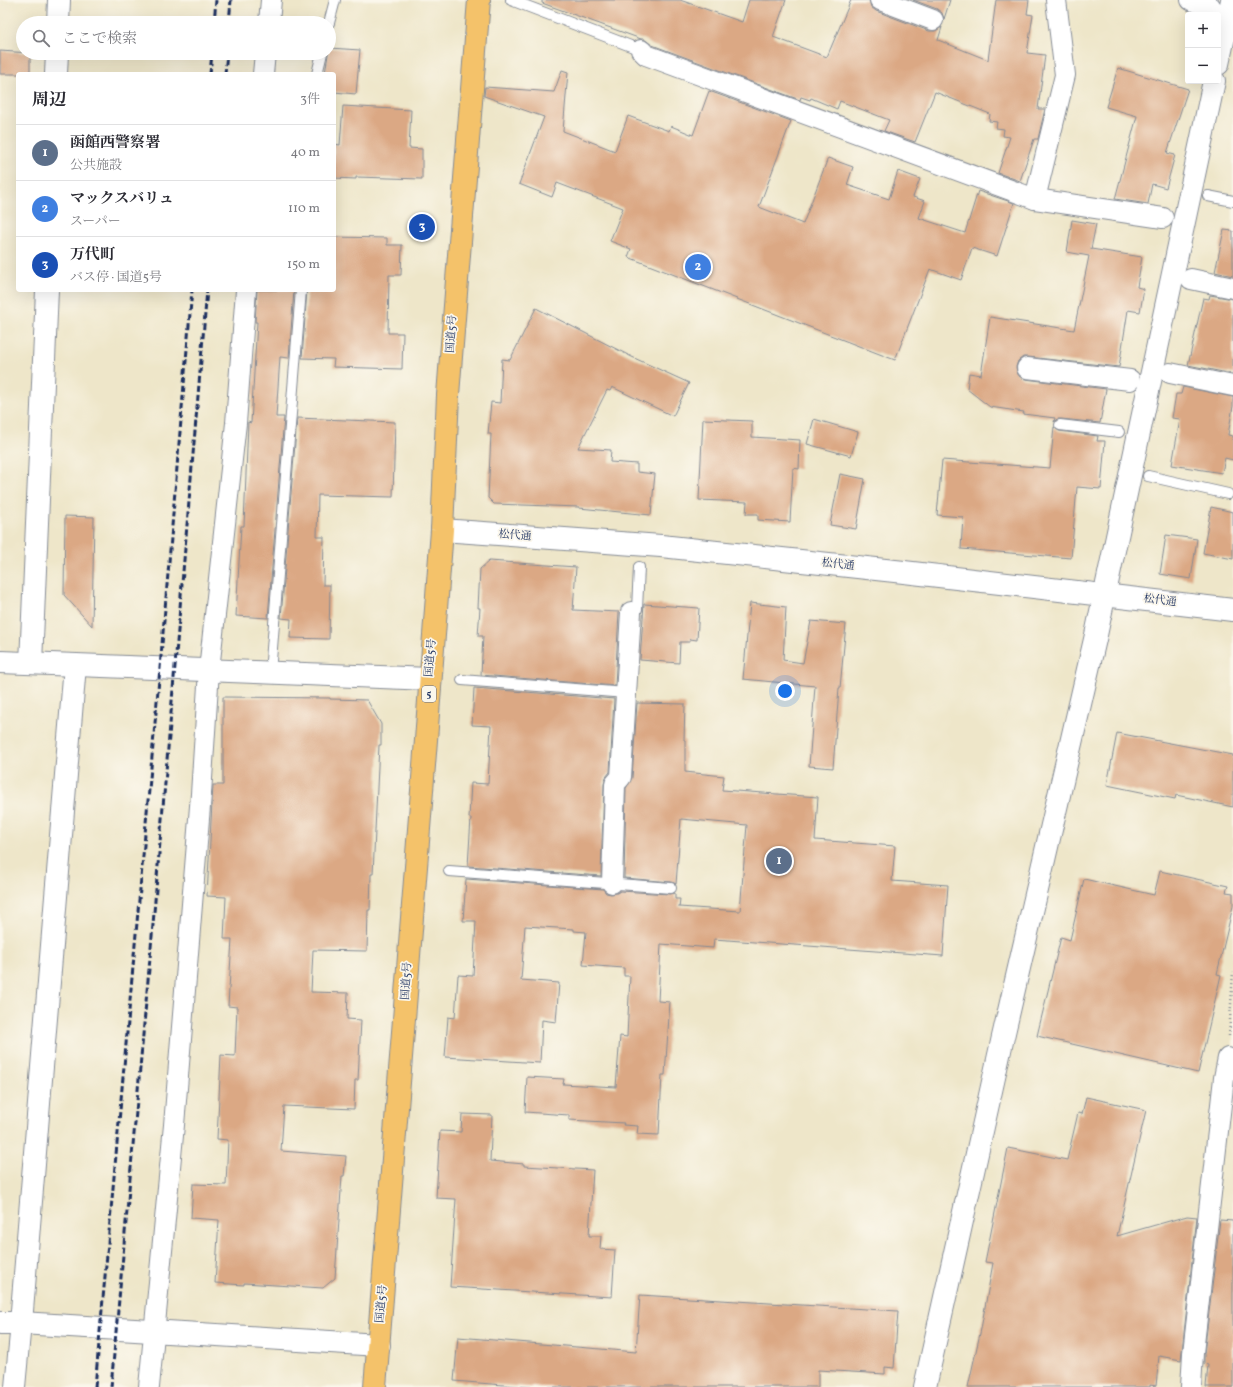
<!DOCTYPE html>
<html lang="ja">
<head>
<meta charset="utf-8">
<style>
	body { margin:0; font-family:Vollkorn,"Noto Serif JP",serif; background:#f2f2f3; color:#2b2b33 }
	.controls { position:absolute; right:12px; top:12px; display:grid; overflow:hidden; border-radius:4px; box-shadow:0 4px 16px #0002 }
	.controls button { width:36px; height:36px; display:grid; place-items:center; padding:0; border:0; border-bottom:1px solid #e1e1e2; background:#fff; color:#2b2b33; font:20px sans-serif }
	.you { position:absolute; left:785px; top:691px; width:14px; height:14px; margin:-10px; border:3px solid #fff; border-radius:50%; background:#1a73e8; box-shadow:0 0 0 6px #1a73e833 }
	.badge { display:grid; place-items:center; width:26px; height:26px; border-radius:50%; background:#b5179e; color:#fff; font-size:13px; font-weight:700 }
	.pin { position:absolute; translate:-50% -50%; border:2px solid #fff; box-shadow:0 1px 4px #0006 }
	.list { margin:0; padding:0; list-style:none }
	h2 { display:flex; justify-content:space-between; align-items:center; height:52px; margin:0; padding:0 16px; font-size:17px }
	h2 small { font-size:13px; font-weight:400; color:#7c7c81 }
	.list li { display:grid; grid-template-columns:26px 1fr auto; gap:12px; align-items:center; box-sizing:border-box; height:56px; padding:0 16px; border-top:1px solid #e1e1e2 }
	.list b { display:block; font-size:15px; white-space:nowrap }
	.list p { margin:0; font-size:13px; white-space:nowrap; color:#7c7c81 }
	.list em { font-size:13px; font-style:normal; color:#7c7c81 }
	.icon { flex:none; width:22px; height:22px; fill:none; stroke:currentColor; stroke-width:2; stroke-linecap:round; stroke-linejoin:round }
	.map { position:relative; flex:none; width:1233px; height:1387px; overflow:hidden }
	.search { position:absolute; background:#fff; box-shadow:0 4px 16px #0002; left:16px; top:16px; width:320px; height:44px; display:flex; align-items:center; gap:10px; box-sizing:border-box; padding:0 14px; border-radius:22px; color:#7c7c81; font-size:15px }
	.panel { position:absolute; background:#fff; box-shadow:0 4px 16px #0002; left:16px; top:72px; width:320px; height:220px; border-radius:4px }
	.map>svg:first-child { display:block }
	.building { fill:#dba884 }
	.lines { fill:none; stroke-linecap:round; stroke-linejoin:round }
	.service-casing { stroke:#848a94; stroke-width:12 }
	.minor-casing { stroke:#848a94; stroke-width:22 }
	.tertiary-casing { stroke:#848a94; stroke-width:24 }
	.trunk-casing { stroke:#848a94; stroke-width:24 }
	.path { stroke:#848a94; stroke-width:2.5; stroke-dasharray:1 3; stroke-linecap:butt }
	.service { stroke:#fff; stroke-width:10 }
	.minor { stroke:#fff; stroke-width:20 }
	.tertiary { stroke:#fff; stroke-width:22 }
	.trunk { stroke:#f4c26a; stroke-width:22 }
	.rail { stroke:#1b2f5e; stroke-width:3; stroke-dasharray:6 3; stroke-linecap:butt }
	.labels { text-anchor:middle; dominant-baseline:central; stroke-width:3.5; stroke-linejoin:round; paint-order:stroke }
	.shield { fill:#fbf7ec; stroke:#5e6b89; stroke-width:1 }
	.shield-label { font-size:10px; font-weight:bold; fill:#1b2f5e }
	.street-label { font-size:11px; fill:#1b2f5e; stroke:#fbf7ec }
</style>
</head>
<body>
<div class="map">
<svg width="1233" height="1387" viewBox="0 0 1233 1387">
	<rect width="100%" height="100%" fill="#fbf7ec"/>
	<filter id="ink" filterUnits="userSpaceOnUse"><feTurbulence type="fractalNoise" baseFrequency=".025" numOctaves="2"/><feDisplacementMap in="SourceGraphic" scale="8" xChannelSelector="R" yChannelSelector="G"/><feConvolveMatrix kernelMatrix="1 2 1 2 8 2 1 2 1" color-interpolation-filters="sRGB"/></filter>
	<filter id="wash" filterUnits="userSpaceOnUse"><feTurbulence type="fractalNoise" baseFrequency=".012" numOctaves="4" result="noise"/><feDisplacementMap in="SourceGraphic" scale="16" xChannelSelector="R" yChannelSelector="G"/><feGaussianBlur stdDeviation="0.9" result="paint"/><feColorMatrix in="noise" values="0 0 0 0 0 0 0 0 0 0 0 0 0 0 0 0 0 1.4 0 .05"/><feComposite in="paint" operator="in"/></filter>
	<g filter="url(#wash)">
		<rect width="100%" height="100%" fill="#eee6c9"/>
		<g id="blocks">
			<!-- building -->
			<g class="building">
				<path d="M 542,0 L 680,0 L 742,22 L 749,0 L 786,0 L 773,37 L 827,57 L 851,0 L 869,0 L 871,7 L 876,11 L 929,31 L 935,31 L 942,27 L 938,40 L 988,60 L 996,0 L 1029,0 L 1027,14 L 1033,15 L 1027,53 L 1045,55 L 1038,109 L 1045,109 L 1038,139 L 1034,139 L 1020,181 L 998,173 L 1010,137 L 1003,136 L 1004,129 L 996,128 L 997,122 L 989,121 L 990,114 L 935,92 L 915,142 L 884,131 L 889,120 L 840,101 L 837,109 L 811,98 L 810,100 L 801,97 L 800,100 L 652,45 L 644,39 L 641,39 L 542,3 Z"/>
				<path d="M 913,0 L 950,0 L 944,19 L 942,13 L 937,9 Z"/>
				<path d="M 329,48 L 360,50 L 356,94 L 334,92 L 334,74 L 325,74 Z"/>
				<path d="M 0,51 L 30,53 L 30,74 L 0,74 Z"/>
				<path d="M 1118,68 L 1188,89 L 1167,153 L 1175,155 L 1166,188 L 1152,184 L 1148,204 L 1115,199 L 1137,116 L 1106,107 Z"/>
				<path d="M 562,70 L 568,72 L 563,131 L 615,151 L 628,116 L 669,131 L 671,126 L 693,135 L 709,91 L 791,121 L 759,207 L 803,224 L 828,158 L 853,167 L 847,185 L 889,199 L 898,171 L 920,179 L 913,197 L 925,201 L 919,218 L 965,233 L 978,191 L 1014,203 L 997,256 L 972,248 L 961,280 L 930,269 L 895,360 L 628,257 L 631,249 L 610,241 L 623,208 L 557,183 L 552,197 L 519,184 L 544,117 L 484,96 L 485,87 L 554,92 Z"/>
				<path d="M 343,106 L 411,110 L 409,148 L 422,149 L 422,179 L 356,177 L 356,179 L 334,178 L 334,144 L 340,145 Z"/>
				<path d="M 1072,220 L 1096,224 L 1091,249 L 1142,257 L 1137,287 L 1144,289 L 1140,312 L 1128,310 L 1119,367 L 1028,357 L 1023,357 L 1018,361 L 1016,367 L 1017,373 L 1020,377 L 1025,379 L 1106,389 L 1100,423 L 1061,419 L 1057,419 L 1054,422 L 1055,418 L 1023,414 L 1024,412 L 990,407 L 967,389 L 969,373 L 981,375 L 990,317 L 1074,330 L 1089,256 L 1067,252 Z"/>
				<path d="M 1224,230 L 1233,231 L 1233,276 L 1215,272 Z"/>
				<path d="M 334,237 L 387,238 L 387,245 L 402,245 L 401,275 L 389,275 L 388,333 L 403,333 L 402,369 L 333,367 L 334,359 L 302,358 L 307,290 L 334,290 Z"/>
				<path d="M 257,290 L 294,290 L 289,358 L 280,357 L 276,417 L 284,417 L 268,618 L 236,616 L 241,526 L 244,526 L 248,422 L 251,423 L 257,322 L 255,322 Z"/>
				<path d="M 1210,295 L 1233,299 L 1233,374 L 1188,365 L 1203,298 L 1209,299 Z"/>
				<path d="M 536,308 L 632,357 L 689,383 L 673,416 L 612,387 L 610,391 L 607,390 L 578,448 L 611,450 L 610,462 L 637,464 L 637,472 L 655,474 L 651,515 L 579,508 L 579,507 L 494,504 L 488,498 L 491,434 L 488,434 L 491,402 L 500,403 L 502,359 L 510,360 Z"/>
				<path d="M 1183,387 L 1233,397 L 1233,406 L 1228,435 L 1233,436 L 1233,460 L 1225,458 L 1222,473 L 1172,465 L 1180,419 L 1172,418 L 1176,394 L 1181,394 Z"/>
				<path d="M 297,418 L 395,422 L 393,497 L 318,495 L 317,537 L 324,537 L 323,585 L 330,585 L 329,639 L 290,638 L 291,619 L 281,618 Z"/>
				<path d="M 703,419 L 752,421 L 752,437 L 800,440 L 799,469 L 793,468 L 790,522 L 758,520 L 758,514 L 746,514 L 747,502 L 699,500 Z"/>
				<path d="M 814,419 L 858,432 L 851,456 L 807,444 Z"/>
				<path d="M 1054,427 L 1059,431 L 1098,436 L 1097,441 L 1105,441 L 1101,489 L 1077,487 L 1071,558 L 961,549 L 963,517 L 937,515 L 942,460 L 1050,468 Z"/>
				<path d="M 840,474 L 865,479 L 856,529 L 830,525 Z"/>
				<path d="M 1211,507 L 1233,512 L 1233,559 L 1203,553 Z"/>
				<path d="M 65,516 L 94,517 L 92,626 L 64,595 Z"/>
				<path d="M 1166,535 L 1197,539 L 1191,579 L 1160,574 Z"/>
				<path d="M 489,561 L 576,567 L 573,610 L 619,612 L 615,686 L 481,675 L 483,636 L 478,636 L 480,608 L 478,608 L 480,569 Z"/>
				<path d="M 750,603 L 786,607 L 783,660 L 803,663 L 811,621 L 846,624 L 840,688 L 839,688 L 833,768 L 809,766 L 815,686 L 743,679 Z"/>
				<path d="M 644,604 L 699,608 L 697,640 L 690,639 L 690,642 L 680,642 L 679,663 L 640,660 Z"/>
				<path d="M 474,688 L 614,699 L 610,772 L 606,777 L 604,784 L 601,876 L 468,866 L 471,818 L 469,818 L 471,783 L 488,784 L 491,726 L 472,725 Z"/>
				<path d="M 223,697 L 330,698 L 330,699 L 367,700 L 381,724 L 381,745 L 379,745 L 373,874 L 371,874 L 370,910 L 368,910 L 367,951 L 313,950 L 311,992 L 348,993 L 347,1019 L 361,1020 L 358,1080 L 355,1080 L 354,1109 L 284,1106 L 281,1151 L 346,1156 L 344,1176 L 342,1176 L 335,1278 L 323,1288 L 244,1283 L 244,1285 L 215,1283 L 219,1220 L 191,1218 L 193,1184 L 226,1185 L 228,1140 L 217,1139 L 221,1055 L 235,1056 L 237,1007 L 228,1006 L 232,939 L 224,939 L 226,897 L 207,896 L 213,785 L 223,785 Z"/>
				<path d="M 637,703 L 685,704 L 684,740 L 685,740 L 685,772 L 724,776 L 722,790 L 818,797 L 815,840 L 895,846 L 892,881 L 948,885 L 943,956 L 714,939 L 713,948 L 661,944 L 658,1001 L 670,1002 L 665,1075 L 662,1075 L 659,1135 L 637,1134 L 638,1126 L 623,1125 L 624,1123 L 569,1120 L 569,1115 L 525,1112 L 527,1077 L 564,1079 L 563,1084 L 616,1087 L 620,1036 L 627,1037 L 630,976 L 624,976 L 624,968 L 583,965 L 586,932 L 574,931 L 574,929 L 525,926 L 521,980 L 559,983 L 556,1022 L 542,1020 L 540,1063 L 445,1057 L 448,1017 L 455,1018 L 458,975 L 473,976 L 476,921 L 463,921 L 466,879 L 603,889 L 606,893 L 611,894 L 617,893 L 620,891 L 670,894 L 675,893 L 675,899 L 680,899 L 679,907 L 740,911 L 747,825 L 681,819 L 676,884 L 672,882 L 624,878 L 626,788 L 632,778 Z"/>
				<path d="M 1117,733 L 1233,755 L 1233,807 L 1176,795 L 1175,799 L 1107,785 Z"/>
				<path d="M 1160,871 L 1228,886 L 1226,892 L 1233,893 L 1233,906 L 1217,974 L 1221,975 L 1198,1073 L 1037,1036 L 1061,937 L 1070,940 L 1084,879 L 1154,895 Z"/>
				<path d="M 1086,1097 L 1146,1110 L 1117,1236 L 1187,1216 L 1197,1217 L 1181,1360 L 1159,1356 L 1156,1386 L 1150,1385 L 1150,1387 L 968,1387 L 981,1329 L 993,1263 L 985,1262 L 1008,1148 L 1067,1160 L 1078,1113 L 1082,1114 Z"/>
				<path d="M 462,1114 L 492,1115 L 490,1161 L 524,1164 L 524,1166 L 593,1170 L 589,1236 L 601,1236 L 600,1249 L 615,1250 L 612,1297 L 450,1287 L 456,1199 L 436,1198 L 440,1131 L 461,1132 Z"/>
				<path d="M 1220,1220 L 1233,1221 L 1233,1387 L 1206,1387 L 1208,1365 L 1204,1364 L 1204,1354 Z"/>
				<path d="M 640,1295 L 898,1311 L 894,1368 L 885,1367 L 885,1374 L 818,1370 L 818,1387 L 528,1387 L 454,1381 L 458,1337 L 636,1352 Z"/>
			</g>
		</g>
	</g>
	<g filter="url(#ink)">
		<use href="#blocks" fill-opacity="0" stroke="#848a94" stroke-width="1"/>
		<g class="lines">
			<!-- service casing -->
			<g class="service-casing">
				<g id="service">
					<path d="M 511,0 L 641,50"/>
					<path d="M 329,23 L 335,0"/>
					<path d="M 317,74 L 322,53"/>
					<path d="M 1208,196 L 1233,201"/>
					<path d="M 1060,425 L 1119,432"/>
					<path d="M 1148,476 L 1228,494"/>
					<path d="M 631,612 L 637,609 L 639,567"/>
					<path d="M 270,673 L 301,290"/>
					<path d="M 462,680 L 626,693"/>
					<path d="M 449,871 L 671,888"/>
				</g>
			</g>
			<!-- minor casing -->
			<g class="minor-casing">
				<g id="minor">
					<path d="M 880,0 L 933,20"/>
					<path d="M 1191,0 L 1211,7"/>
					<path d="M 269,23 L 271,0"/>
					<path d="M 641,50 L 646,55 L 1035,199 L 1163,218"/>
					<path d="M 263,74 L 265,53"/>
					<path d="M 1035,199 L 1065,75 L 1056,0"/>
					<path d="M 1191,279 L 1233,288"/>
					<path d="M 1027,368 L 1130,380"/>
					<path d="M 1170,373 L 1233,386"/>
					<path d="M 612,883 L 615,784 L 621,777 L 631,612"/>
					<path d="M 15,1387 L 21,1323"/>
					<path d="M 149,1387 L 174,1125 L 201,794 L 209,670 L 236,423 L 246,290"/>
					<path d="M 1191,1387 L 1193,1353 L 1224,1078 L 1228,1058"/>
				</g>
			</g>
			<!-- tertiary casing -->
			<g class="tertiary-casing">
				<g id="tertiary">
					<path d="M 58,23 L 59,0"/>
					<path d="M 1218,64 L 1232,0"/>
					<path d="M 56,74 L 57,53"/>
					<path d="M 442,530 L 661,546 L 904,572 L 1233,610"/>
					<path d="M 0,662 L 430,679"/>
					<path d="M 31,663 L 47,290"/>
					<path d="M 0,1323 L 21,1323 L 379,1345"/>
					<path d="M 21,1323 L 75,665"/>
					<path d="M 925,1387 L 1003,1037 L 1096,635 L 1214,81"/>
				</g>
			</g>
			<!-- trunk casing -->
			<g class="trunk-casing">
				<path id="trunk" d="M 375,1387 L 426,740 L 442,530 L 448,395 L 479,0"/>
			</g>
			<!-- path -->
			<path class="path" d="M 1229,1036 L 1233,972"/>
			<!-- service -->
			<use href="#service" class="service"/>
			<!-- minor -->
			<use href="#minor" class="minor"/>
			<!-- tertiary -->
			<use href="#tertiary" class="tertiary"/>
			<!-- trunk -->
			<use href="#trunk" class="trunk"/>
			<!-- rail -->
			<g class="rail">
				<path d="M 214,23 L 216,0"/>
				<path d="M 229,23 L 231,0"/>
				<path d="M 210,74 L 212,53"/>
				<path d="M 225,74 L 227,53"/>
				<path d="M 95,1387 L 160,668 L 192,290"/>
				<path d="M 111,1387 L 152,936 L 207,290"/>
			</g>
		</g>
	</g>
	<g class="labels">
		<!-- shield labels -->
		<rect class="shield" x="422" y="686" width="14" height="16" rx="3"/>
		<g class="shield-label">
			<text x="429" y="694">5</text>
		</g>
		<!-- street labels -->
		<g class="street-label">
			<text transform="translate(452 334) rotate(-86)">国道5号</text>
			<text transform="translate(515 536) rotate(4)">松代通</text>
			<text transform="translate(838 565) rotate(6)">松代通</text>
			<text transform="translate(1160 601) rotate(7)">松代通</text>
			<text transform="translate(431 658) rotate(-85)">国道5号</text>
			<text transform="translate(407 981) rotate(-86)">国道5号</text>
			<text transform="translate(382 1304) rotate(-85)">国道5号</text>
		</g>
	</g>
</svg>
<div class="controls">
<button>+</button>
<button>−</button>
</div>
<div class="you"></div>
<div class="pin badge" style="left:779px;top:861px;background:#5c6f8a">1</div>
<div class="pin badge" style="left:698px;top:267px;background:#3f7fe0">2</div>
<div class="pin badge" style="left:422px;top:227px;background:#1a4fb4">3</div>
<div class="search"><svg class="icon" aria-label="search" viewBox="0 0 24 24"><circle cx="10" cy="10" r="6"/><path d="M15 15l6 6"/></svg>ここで検索</div>
<section class="panel">
<h2>周辺<small>3件</small></h2>
<ul class="list">
<li><span class="badge" style="background:#5c6f8a">1</span><div><b>函館西警察署</b><p>公共施設</p></div><em>40 m</em></li>
<li><span class="badge" style="background:#3f7fe0">2</span><div><b>マックスバリュ</b><p>スーパー</p></div><em>110 m</em></li>
<li><span class="badge" style="background:#1a4fb4">3</span><div><b>万代町</b><p>バス停 · 国道5号</p></div><em>150 m</em></li>
</ul>
</section>
</div>
</body>
</html>
